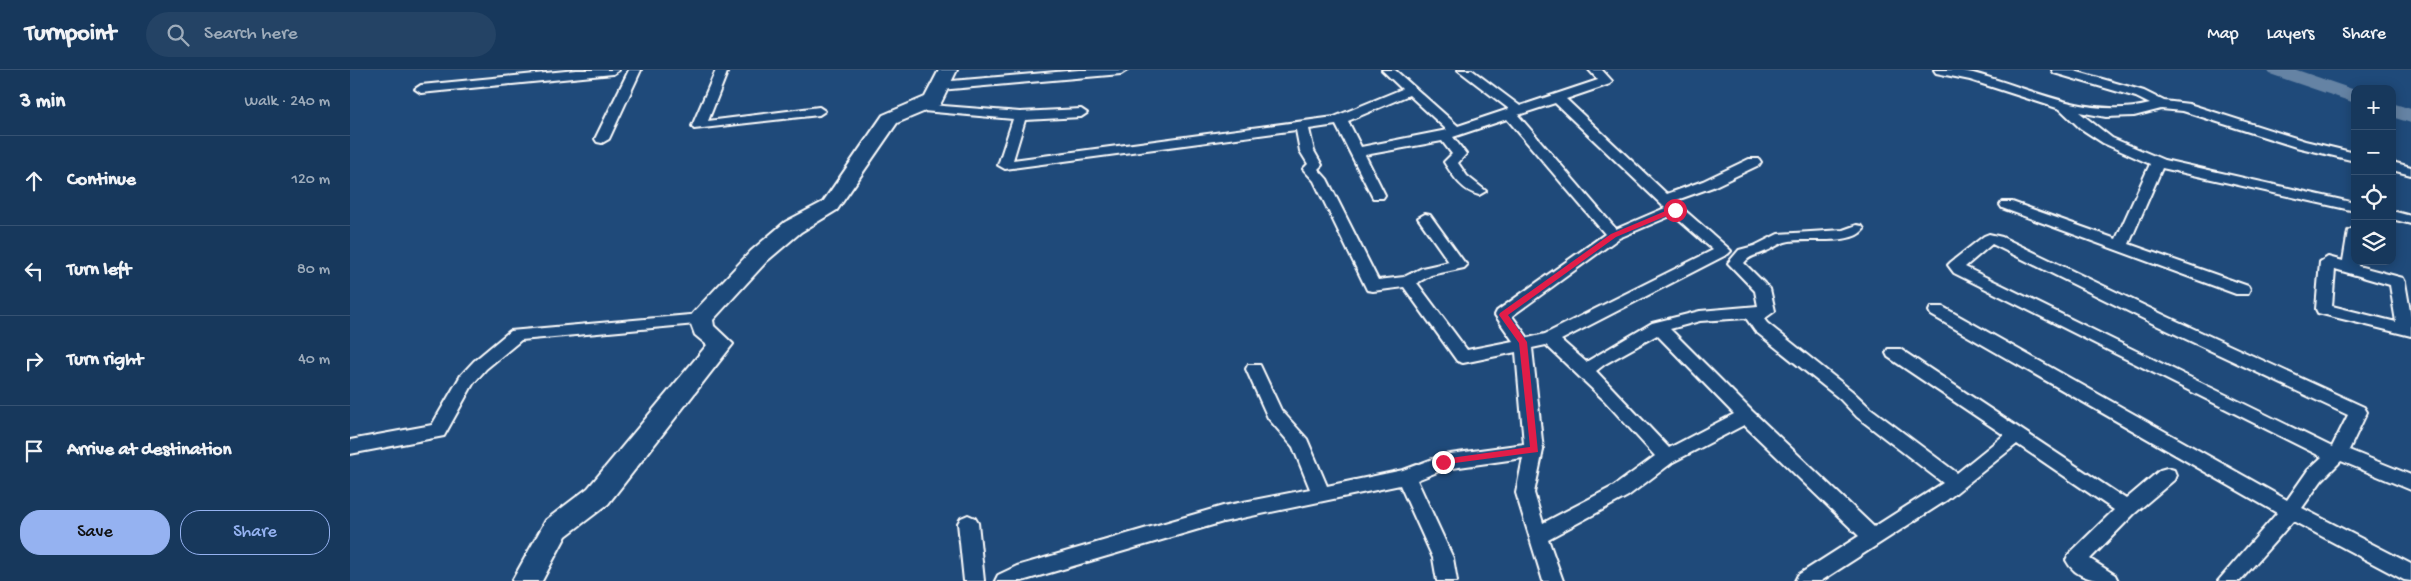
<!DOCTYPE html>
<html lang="en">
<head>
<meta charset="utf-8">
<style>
	body { margin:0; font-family:"Gochi Hand",sans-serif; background:#244365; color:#f1f3f6 }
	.controls { position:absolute; right:15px; top:15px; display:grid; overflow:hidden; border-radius:10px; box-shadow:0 2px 12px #0003 }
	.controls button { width:45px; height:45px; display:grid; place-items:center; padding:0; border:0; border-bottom:1px solid #365272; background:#17385c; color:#f1f3f6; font:25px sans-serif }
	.stop { position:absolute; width:15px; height:15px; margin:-11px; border:4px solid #e11d48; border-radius:50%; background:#fff }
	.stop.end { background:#e11d48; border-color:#fff; box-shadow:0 1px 5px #0008 }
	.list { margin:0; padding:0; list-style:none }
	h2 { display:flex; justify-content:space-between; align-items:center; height:65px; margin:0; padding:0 20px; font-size:21px }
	h2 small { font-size:16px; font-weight:400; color:#9eacbb }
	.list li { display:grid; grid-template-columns:32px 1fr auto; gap:15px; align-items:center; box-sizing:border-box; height:90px; padding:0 20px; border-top:1px solid #365272 }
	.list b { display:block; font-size:19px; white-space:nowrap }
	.list em { font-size:16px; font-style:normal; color:#9eacbb }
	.actions { display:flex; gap:10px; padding:15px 20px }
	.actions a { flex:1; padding:11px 0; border:1px solid #95b2f1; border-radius:20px; text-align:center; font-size:18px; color:#95b2f1 }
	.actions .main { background:#95b2f1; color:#111 }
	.icon { flex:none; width:28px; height:28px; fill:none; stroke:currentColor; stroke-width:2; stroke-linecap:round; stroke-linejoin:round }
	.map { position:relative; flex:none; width:2061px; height:511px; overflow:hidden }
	header { display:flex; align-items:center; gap:30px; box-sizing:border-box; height:70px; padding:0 25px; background:#17385c; border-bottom:1px solid #365272 }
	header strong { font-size:24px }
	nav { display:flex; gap:28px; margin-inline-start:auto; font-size:18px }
	.search { width:350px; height:45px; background:#244365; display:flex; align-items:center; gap:12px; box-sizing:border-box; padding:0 18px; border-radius:28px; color:#9eacbb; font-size:19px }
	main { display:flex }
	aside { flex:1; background:#17385c }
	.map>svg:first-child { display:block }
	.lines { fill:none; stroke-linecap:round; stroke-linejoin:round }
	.river { fill:#6583a4; fill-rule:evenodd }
	.street-casing { stroke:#fff; stroke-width:4 }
	.secondary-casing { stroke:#fff; stroke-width:4 }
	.street { fill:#1f4a7a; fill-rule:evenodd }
	.secondary { fill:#1f4a7a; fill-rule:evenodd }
	.route { fill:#e11d48 }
</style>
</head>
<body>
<header>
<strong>Turnpoint</strong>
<div class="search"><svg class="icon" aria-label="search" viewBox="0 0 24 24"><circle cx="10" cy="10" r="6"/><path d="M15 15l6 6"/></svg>Search here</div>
<nav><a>Map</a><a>Layers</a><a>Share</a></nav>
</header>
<main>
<aside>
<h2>3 min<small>Walk · 240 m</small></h2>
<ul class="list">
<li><svg class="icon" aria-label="ahead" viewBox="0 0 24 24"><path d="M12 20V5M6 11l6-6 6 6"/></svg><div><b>Continue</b></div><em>120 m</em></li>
<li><svg class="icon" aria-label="left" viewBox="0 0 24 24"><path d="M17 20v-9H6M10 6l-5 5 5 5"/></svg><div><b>Turn left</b></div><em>80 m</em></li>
<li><svg class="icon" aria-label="right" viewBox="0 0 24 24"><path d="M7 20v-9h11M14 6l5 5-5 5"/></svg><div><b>Turn right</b></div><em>40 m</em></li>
<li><svg class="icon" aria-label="arrive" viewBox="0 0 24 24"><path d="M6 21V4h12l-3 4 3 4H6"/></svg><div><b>Arrive at destination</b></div></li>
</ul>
<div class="actions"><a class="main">Save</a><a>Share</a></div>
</aside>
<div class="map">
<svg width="2061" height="511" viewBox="0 0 2061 511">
	<rect width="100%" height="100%" fill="#1f4a7a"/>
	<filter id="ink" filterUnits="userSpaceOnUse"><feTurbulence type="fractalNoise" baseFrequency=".02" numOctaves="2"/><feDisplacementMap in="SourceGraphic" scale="10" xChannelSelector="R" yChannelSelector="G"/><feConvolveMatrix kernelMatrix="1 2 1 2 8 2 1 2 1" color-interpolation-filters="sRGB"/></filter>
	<g filter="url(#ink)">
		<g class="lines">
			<!-- river -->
			<g class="river">
				<path d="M 1917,0 L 1947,0 L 2005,20 L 2005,33 L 1920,4 Z"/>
				<path d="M 2042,33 L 2061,39 L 2061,53 L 2042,47 Z"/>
			</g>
			<!-- street casing -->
			<g class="street-casing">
				<g id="street">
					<path d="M 226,0 L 269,0 L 263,4 L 71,23 L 65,19 L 71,15 Z"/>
					<path d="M 279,0 L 291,0 L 259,69 L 252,73 L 247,72 L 245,69 Z"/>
					<path d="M 366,0 L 378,0 L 358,51 L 469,37 L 475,41 L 469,45 L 344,59 L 342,56 Z"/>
					<path d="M 729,0 L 777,0 L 771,4 L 590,20 L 584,16 L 590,12 Z"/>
					<path d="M 1032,0 L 1045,0 L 1108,56 L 1159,39 L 1108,0 L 1122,0 L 1170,36 L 1248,10 L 1239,0 L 1252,0 L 1262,11 L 1260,14 L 1216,29 L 1317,124 L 1353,111 L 1399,89 L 1409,89 L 1411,92 L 1409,95 L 1363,117 L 1324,131 L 1378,178 L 1381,181 L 1378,184 L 1211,270 L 1236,292 L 1302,253 L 1350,241 L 1408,236 L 1405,221 L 1378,193 L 1389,180 L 1404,176 L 1428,164 L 1493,160 L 1507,155 L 1512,156 L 1514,159 C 1501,177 1455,166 1435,172 C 1428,174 1421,180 1414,182 C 1406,186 1400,185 1394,193 L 1420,219 L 1425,241 L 1414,249 L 1417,253 L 1502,321 L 1519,337 L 1607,403 L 1654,365 L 1538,287 L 1536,283 L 1538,279 L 1550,279 L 1776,429 L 1810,400 L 1817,398 L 1824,400 L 1826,405 L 1824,410 L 1784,444 L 1740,489 L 1765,505 L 1768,511 C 1749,511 1726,510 1716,490 L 1719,484 L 1764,440 L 1667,374 L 1597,430 L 1471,511 L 1445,511 L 1448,505 L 1509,466 L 1394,355 L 1323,392 L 1278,426 L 1198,469 L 1213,511 L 1193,511 L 1166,423 L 1173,388 L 1095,399 L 1067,410 L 1103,488 L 1107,511 L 1087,511 L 1083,488 L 1050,415 L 873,452 L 672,511 L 645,511 L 648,505 L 667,496 L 873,436 L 960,419 L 943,377 L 918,348 L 896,299 L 898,295 L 910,295 L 931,340 L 957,369 L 977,416 L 1053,400 L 1093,385 L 1174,374 L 1166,282 L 1113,293 L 1107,291 L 1054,217 L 1023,221 L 1017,220 L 964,111 L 953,99 L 958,94 L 950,81 L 946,60 L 655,99 L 648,95 L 663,49 L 573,41 L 568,40 L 567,37 L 568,34 L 670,42 L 731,39 L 737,43 L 731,47 L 675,50 L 663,90 L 984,47 L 1052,19 ZM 1059,25 L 1097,60 L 1011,77 L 998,51 ZM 1205,33 L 1315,138 L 1266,159 L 1168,45 ZM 1157,49 L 1255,164 L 1147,241 L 1145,245 L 1163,271 L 1117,280 L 1067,213 L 1081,205 L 1114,198 L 1117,195 L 1114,192 L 1080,145 L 1075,144 L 1068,148 L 1099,192 L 1072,198 L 1054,207 L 1028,210 L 977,109 L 968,99 L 972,95 L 964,81 L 959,59 L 986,55 L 1023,128 L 1033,128 L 1035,125 L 1015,85 L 1092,71 L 1102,84 L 1094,92 C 1103,106 1112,121 1129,125 L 1136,121 L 1117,106 L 1108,93 L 1116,84 L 1103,67 ZM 1323,145 L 1363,180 L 1195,264 L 1178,268 L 1162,246 L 1269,168 ZM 1396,248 L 1405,261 L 1490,329 L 1507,347 L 1593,413 L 1524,457 L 1402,341 L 1320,259 L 1350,251 ZM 1307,265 L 1384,344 L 1319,378 L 1246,301 L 1255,294 ZM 1196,275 L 1254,330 L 1305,386 L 1264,416 L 1193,453 L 1184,423 L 1193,380 L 1182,278 Z"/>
					<path d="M 1584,0 L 1607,0 L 1623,3 C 1681,18 1738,50 1800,34 L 1786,27 L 1704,3 L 1702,0 L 1721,0 L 1794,21 L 1814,31 L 1839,34 L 1955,71 L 2005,83 L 2005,91 L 1946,77 L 1833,41 L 1811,39 L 1784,46 L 1756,47 L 1729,42 L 1762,68 L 1814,90 L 2005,133 L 2005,141 L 1812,98 L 1779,174 L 1898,216 L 1900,220 L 1898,224 L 1886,224 L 1652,138 L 1650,135 L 1652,132 L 1662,132 L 1766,169 L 1800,94 L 1753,73 L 1730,58 L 1710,39 L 1620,10 L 1586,3 Z"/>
					<path d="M 2042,92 L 2061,97 L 2061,105 L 2042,100 Z"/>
					<path d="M 2042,141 L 2061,146 L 2061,154 L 2042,149 Z"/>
					<path d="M 2005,157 L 2005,191 L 2009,191 L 2008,196 L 2053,208 L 2055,212 L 2061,247 L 2061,266 L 1968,243 L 1966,239 L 1970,192 L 1978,187 L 1993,191 L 1998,161 ZM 1985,199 L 2040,215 L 2046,252 L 1982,236 Z"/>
					<path d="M 1639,164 L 1652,167 L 1818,247 L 2014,337 L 2017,342 L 1999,380 L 2061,405 L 2061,420 L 1991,391 L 1972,410 L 1952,438 L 2061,494 L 2061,511 L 2054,510 L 1943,451 L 1890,511 L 1868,511 L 1927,443 L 1581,245 L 1579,241 L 1581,237 L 1593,237 L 1937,430 L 1958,400 L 1972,387 L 1604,203 L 1598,195 L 1601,192 L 1634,166 ZM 1642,174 L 1806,255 L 1998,345 L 1982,377 L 1615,197 Z"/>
					<path d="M 351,244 L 357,245 L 359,249 L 357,253 L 171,270 L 136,299 L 123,314 L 94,366 L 0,384 L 0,370 L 82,355 L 111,305 L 124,291 L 160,261 Z"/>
					<path d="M 618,445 L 625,448 L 628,453 L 634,511 L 614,511 L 608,453 L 611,448 Z"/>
				</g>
			</g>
			<!-- secondary casing -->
			<g class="secondary-casing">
				<path id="secondary" d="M 589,0 L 607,0 L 590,35 L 547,53 L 487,140 L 451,162 L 417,191 L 363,250 L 364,256 L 383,274 L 258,434 L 216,466 L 192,511 L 162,511 L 196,450 L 238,418 L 357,275 L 345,265 L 339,249 L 343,243 L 401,181 L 435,152 L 473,132 L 533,45 L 575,27 Z"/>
			</g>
			<!-- street -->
			<use href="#street" class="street"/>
			<!-- secondary -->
			<use href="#secondary" class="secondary"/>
		</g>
	</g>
	<!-- route -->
	<path class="route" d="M 1325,137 L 1328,141 L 1266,167 L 1158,245 L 1177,272 L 1188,382 L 1090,395 L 1089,392 L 1093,389 L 1180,377 L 1169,273 L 1149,245 L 1150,243 L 1261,164 Z"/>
</svg>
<div class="controls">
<button>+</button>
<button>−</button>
<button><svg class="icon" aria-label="locate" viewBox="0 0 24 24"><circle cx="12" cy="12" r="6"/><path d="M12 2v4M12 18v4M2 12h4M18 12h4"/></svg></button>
<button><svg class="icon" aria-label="layers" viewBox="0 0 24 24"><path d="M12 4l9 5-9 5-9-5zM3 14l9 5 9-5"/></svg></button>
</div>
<div class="stop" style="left:1325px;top:140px"></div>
<div class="stop end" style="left:1093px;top:392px"></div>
</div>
</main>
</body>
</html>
